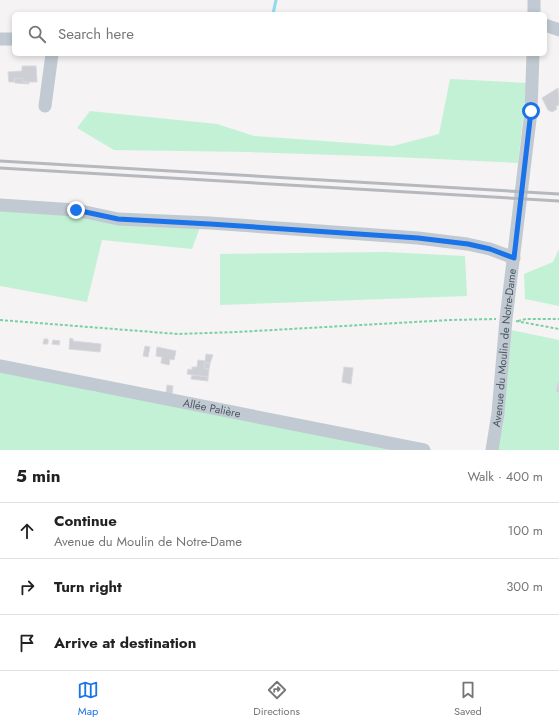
<!DOCTYPE html>
<html lang="en">
<head>
<meta charset="utf-8">
<style>
	body { margin:0; font-family:Jost,sans-serif; background:#f2f2f2; color:#222 }
	.stop { position:absolute; width:12px; height:12px; margin:-9px; border:3px solid #1a73e8; border-radius:50%; background:#fff }
	.stop.end { background:#1a73e8; border-color:#fff; box-shadow:0 1px 4px #0008 }
	.list { margin:0; padding:0; list-style:none }
	h2 { display:flex; justify-content:space-between; align-items:center; height:52px; margin:0; padding:0 16px; font-size:17px }
	h2 small { font-size:13px; font-weight:400; color:#767676 }
	.list li { display:grid; grid-template-columns:26px 1fr auto; gap:12px; align-items:center; box-sizing:border-box; height:56px; padding:0 16px; border-top:1px solid #e0e0e0 }
	.list b { display:block; font-size:15px; white-space:nowrap }
	.list p { margin:0; font-size:13px; white-space:nowrap; color:#767676 }
	.list em { font-size:13px; font-style:normal; color:#767676 }
	.icon { flex:none; width:22px; height:22px; fill:none; stroke:currentColor; stroke-width:2; stroke-linecap:round; stroke-linejoin:round }
	.map { position:relative; flex:none; width:559px; height:450px; overflow:hidden }
	.search { position:absolute; background:#fff; box-shadow:0 2px 6px #0003; left:12px; right:12px; top:12px; height:44px; display:flex; align-items:center; gap:10px; box-sizing:border-box; padding:0 14px; border-radius:6px; color:#767676; font-size:15px }
	.sheet { height:220px; background:#fff }
	nav { display:flex; justify-content:space-around; align-items:center; box-sizing:border-box; height:56px; border-top:1px solid #e0e0e0; background:#fff; font-size:11px; color:#767676 }
	nav a { display:grid; justify-items:center; gap:2px }
	nav .on { color:#1a73e8 }
	.map>svg:first-child { display:block }
	.green { fill:#c3f1d5 }
	.lines { fill:none; stroke-linecap:round; stroke-linejoin:round }
	.stream { stroke:#90daee; stroke-width:3 }
	.building { fill:#cdcfd5; stroke:#d7d9de }
	.path { stroke:#7ad0a6; stroke-width:2; stroke-dasharray:3 2; stroke-linecap:butt }
	.minor { stroke:#c1cad2; stroke-width:13 }
	.rail { stroke:#b5b8bd; stroke-width:3 }
	.route { stroke:#1a73e8; stroke-width:5 }
	.labels { text-anchor:middle; dominant-baseline:central; stroke-width:3; stroke-linejoin:round; paint-order:stroke }
	.street-label { font-size:11px; fill:#4a5661; stroke:#fff }
</style>
</head>
<body>
<div class="map">
<svg width="559" height="450" viewBox="0 0 559 450">
	<rect width="100%" height="100%" fill="#f5f3f3"/>
	<!-- green -->
	<g class="green">
		<path d="M 450,79 L 527,83 L 518,163 L 395,157 L 249,152 L 114,150 L 77,128 L 90,111 L 217,124 L 254,136 L 393,146 L 439,134 Z"/>
		<path d="M 0,209 L 200,227 L 192,249 L 102,240 L 87,302 L 0,286 Z"/>
		<path d="M 559,249 L 559,306 L 525,299 L 524,274 L 553,262 Z"/>
		<path d="M 385,252 L 465,256 L 467,296 L 220,305 L 220,254 Z"/>
		<path d="M 511,330 L 559,340 L 559,450 L 498,450 Z"/>
		<path d="M 0,371 L 77,386 L 96,392 L 115,393 L 394,450 L 0,450 Z"/>
	</g>
	<g class="lines">
		<!-- stream -->
		<path class="stream" d="M 273,14 L 276,0"/>
	</g>
	<!-- building -->
	<g class="building">
		<path d="M 22,66 L 36,66 L 37,82 L 23,82 L 22,78 L 14,79 L 14,82 L 9,82 L 8,72 L 22,71 Z"/>
		<path d="M 22,78 L 23,82 L 29,82 L 29,84 L 15,83 L 14,79 Z"/>
		<path d="M 558,88 L 559,105 L 556,106 L 557,109 L 554,111 L 552,112 L 548,110 L 542,98 Z"/>
		<path d="M 70,338 L 73,339 L 73,341 L 101,344 L 100,352 L 69,349 Z"/>
		<path d="M 44,339 L 48,339 L 48,344 L 43,344 Z"/>
		<path d="M 53,340 L 60,341 L 59,345 L 52,344 Z"/>
		<path d="M 145,346 L 150,347 L 148,357 L 143,356 Z"/>
		<path d="M 157,347 L 176,351 L 174,360 L 170,359 L 169,365 L 161,363 L 162,357 L 156,356 Z"/>
		<path d="M 206,354 L 213,355 L 210,363 L 205,363 L 204,368 L 209,369 L 208,377 L 187,374 L 188,369 L 192,370 L 192,367 L 197,367 L 198,360 L 205,361 Z"/>
		<path d="M 205,363 L 210,363 L 209,369 L 204,368 Z"/>
		<path d="M 344,367 L 353,368 L 351,384 L 342,382 Z"/>
		<path d="M 192,375 L 208,377 L 208,381 L 191,379 Z"/>
		<path d="M 558,383 L 559,383 L 559,392 L 556,392 Z"/>
		<path d="M 167,385 L 173,386 L 172,394 L 166,393 Z"/>
	</g>
	<g class="lines">
		<!-- path -->
		<g class="path">
			<path d="M 0,320 L 178,334 L 237,332 L 450,320 L 496,319"/>
			<path d="M 516,321 L 559,329"/>
			<path d="M 518,321 L 526,319 L 559,319"/>
		</g>
		<!-- minor -->
		<g class="minor">
			<path d="M 534,0 L 534,14"/>
			<path d="M 545,25 L 559,30"/>
			<path d="M 0,39 L 14,39"/>
			<path d="M 45,106 L 52,54"/>
			<path d="M 0,205 L 76,210 L 118,219 L 210,223 L 418,238 L 467,244 L 490,249 L 514,258"/>
			<path id="s1" d="M 0,366 L 424,450"/>
			<path id="s2" d="M 492,450 L 498,413 L 506,319 L 531,111 L 533,54"/>
		</g>
		<!-- rail -->
		<g class="rail">
			<path d="M 0,161 L 559,194"/>
			<path d="M 0,168 L 559,201"/>
		</g>
	</g>
	<g class="lines">
		<!-- route -->
		<path class="route" d="M 76,210 L 118,219 L 210,224 L 418,238 L 468,244 L 490,249 L 514,258 L 531,111"/>
	</g>
	<g class="labels">
		<!-- street labels -->
		<g class="street-label">
			<text stroke="none"><textPath href="#s2" startOffset="103">Avenue du Moulin de Notre-Dame</textPath></text>
			<text stroke="none"><textPath href="#s1" startOffset="216">Allée Palière</textPath></text>
		</g>
	</g>
</svg>
<div class="stop" style="left:531px;top:111px"></div>
<div class="stop end" style="left:76px;top:210px"></div>
<div class="search"><svg class="icon" aria-label="search" viewBox="0 0 24 24"><circle cx="10" cy="10" r="6"/><path d="M15 15l6 6"/></svg>Search here</div>
</div>
<section class="sheet">
<h2>5 min<small>Walk · 400 m</small></h2>
<ul class="list">
<li><svg class="icon" aria-label="ahead" viewBox="0 0 24 24"><path d="M12 20V5M6 11l6-6 6 6"/></svg><div><b>Continue</b><p>Avenue du Moulin de Notre-Dame</p></div><em>100 m</em></li>
<li><svg class="icon" aria-label="right" viewBox="0 0 24 24"><path d="M7 20v-9h11M14 6l5 5-5 5"/></svg><div><b>Turn right</b></div><em>300 m</em></li>
<li><svg class="icon" aria-label="arrive" viewBox="0 0 24 24"><path d="M6 21V4h12l-3 4 3 4H6"/></svg><div><b>Arrive at destination</b></div></li>
</ul>
</section>
<nav>
<a class="on"><svg class="icon" aria-label="map" viewBox="0 0 24 24"><path d="M3 6l6-2 6 2 6-2v14l-6 2-6-2-6 2zM9 4v14M15 6v14"/></svg>Map</a>
<a><svg class="icon" aria-label="directions" viewBox="0 0 24 24"><path d="M12 3l9 9-9 9-9-9zM9 14v-3h6M13 9l2 2-2 2"/></svg>Directions</a>
<a><svg class="icon" aria-label="saved" viewBox="0 0 24 24"><path d="M7 4h10v16l-5-4-5 4z"/></svg>Saved</a>
</nav>
</body>
</html>
